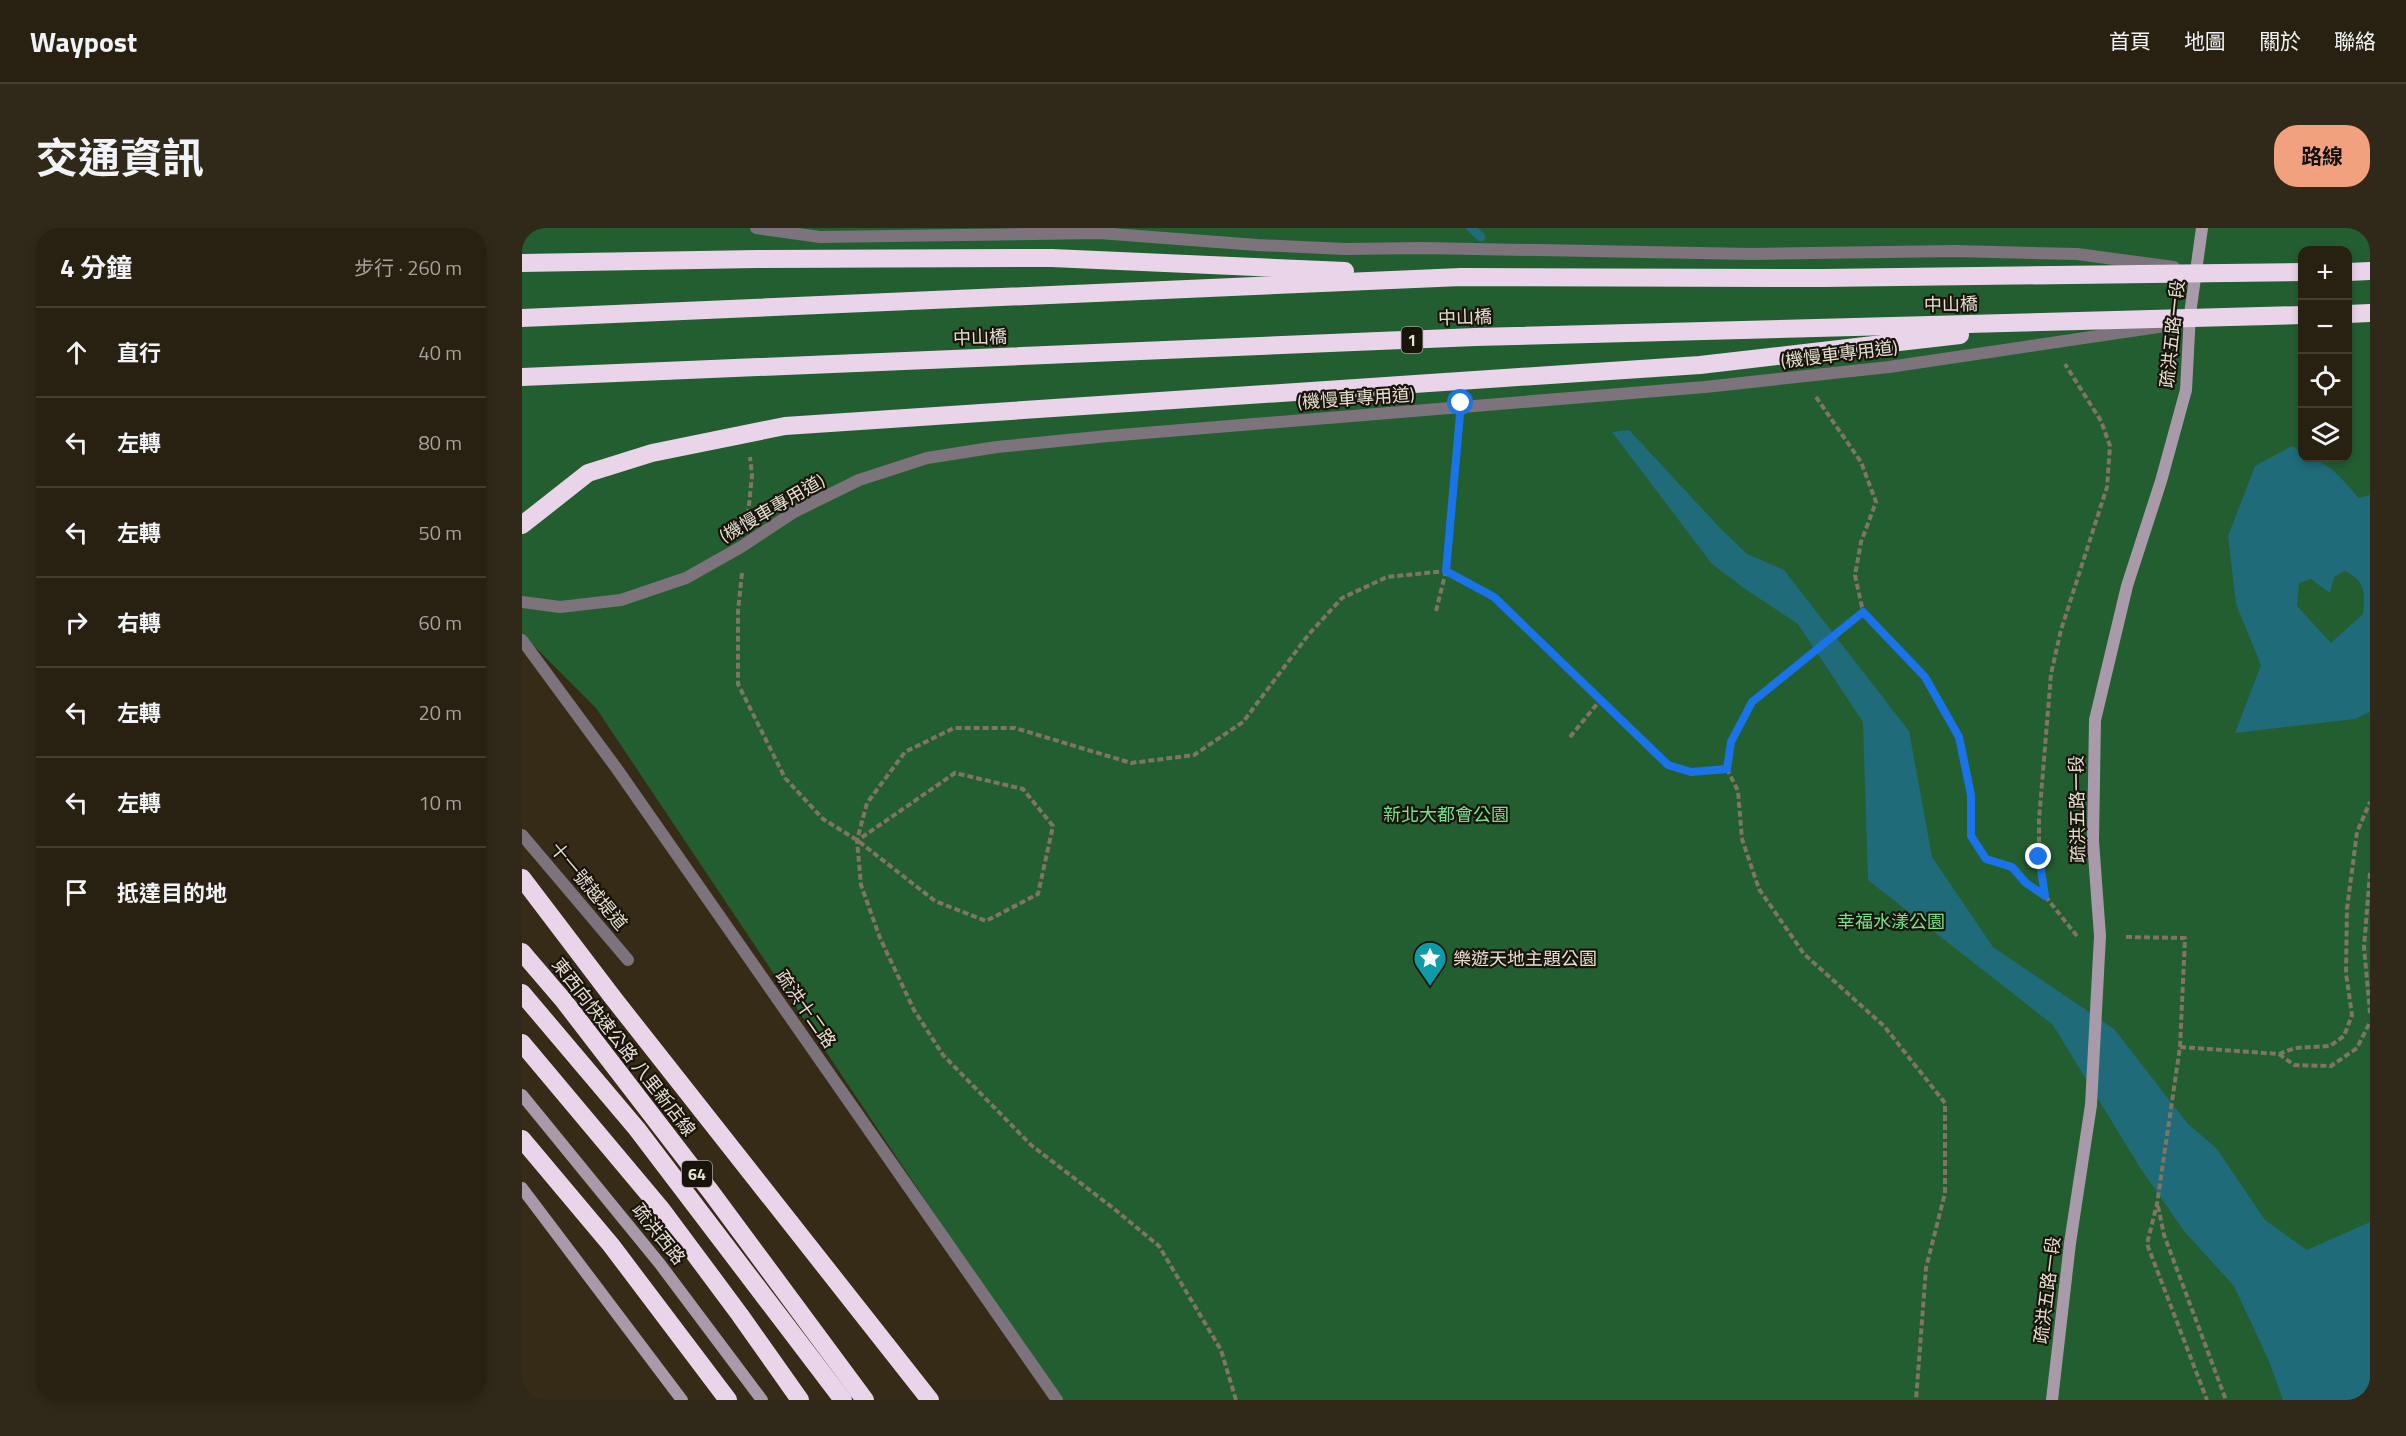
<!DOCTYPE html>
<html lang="zh-TW">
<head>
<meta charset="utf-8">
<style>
	body { margin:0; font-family:"Titillium Web","Noto Sans TC",sans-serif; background:#302819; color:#f1f3f6 }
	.controls { position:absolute; right:18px; top:18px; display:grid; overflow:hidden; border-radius:12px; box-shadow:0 3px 9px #0003 }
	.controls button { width:54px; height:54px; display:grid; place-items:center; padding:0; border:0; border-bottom:2px solid #443e30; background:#282010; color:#f1f3f6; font:30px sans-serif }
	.stop { position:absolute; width:18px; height:18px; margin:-14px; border:4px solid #1a73e8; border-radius:50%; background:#fff }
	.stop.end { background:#1a73e8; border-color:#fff; box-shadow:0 2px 6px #0008 }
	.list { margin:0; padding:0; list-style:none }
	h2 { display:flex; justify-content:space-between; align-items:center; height:78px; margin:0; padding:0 24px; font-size:26px }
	h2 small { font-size:20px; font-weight:400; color:#a5a39f }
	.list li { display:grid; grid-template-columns:39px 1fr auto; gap:18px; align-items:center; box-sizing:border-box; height:90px; padding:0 24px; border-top:2px solid #443e30 }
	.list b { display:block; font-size:22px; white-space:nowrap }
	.list em { font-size:20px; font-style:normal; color:#a5a39f }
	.icon { flex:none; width:33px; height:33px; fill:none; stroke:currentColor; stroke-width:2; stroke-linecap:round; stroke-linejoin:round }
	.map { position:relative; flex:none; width:1848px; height:1172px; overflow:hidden; border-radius:24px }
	header { display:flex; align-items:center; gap:36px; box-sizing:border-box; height:84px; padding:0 30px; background:#282010; border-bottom:2px solid #443e30 }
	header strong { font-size:28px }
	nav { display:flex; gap:33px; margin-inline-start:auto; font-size:21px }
	.intro { display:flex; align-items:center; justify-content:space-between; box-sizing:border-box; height:144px; padding:0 36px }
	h1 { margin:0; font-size:42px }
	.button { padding:15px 27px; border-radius:24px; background:#f2a17e; color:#111; font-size:21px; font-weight:700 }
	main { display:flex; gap:36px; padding:0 36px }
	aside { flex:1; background:#282010; border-radius:24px; box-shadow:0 3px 9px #0003 }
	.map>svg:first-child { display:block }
	.green { fill:#235e31; fill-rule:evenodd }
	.water { fill:#1f6b7a; fill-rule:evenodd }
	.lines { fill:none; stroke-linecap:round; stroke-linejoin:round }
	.stream { stroke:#1f6b7a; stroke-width:9 }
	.path { stroke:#7e7563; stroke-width:4; stroke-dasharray:6 3; stroke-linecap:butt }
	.lane { stroke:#7c737c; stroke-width:12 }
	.street { stroke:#7c737c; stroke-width:12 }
	.secondary { stroke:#a89aa8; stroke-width:12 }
	.highway { stroke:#ead4ea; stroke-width:18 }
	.route { stroke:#1a73e8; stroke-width:8 }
	.labels { text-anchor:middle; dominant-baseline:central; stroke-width:4.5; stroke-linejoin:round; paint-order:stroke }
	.shield { fill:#19140b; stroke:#a8a196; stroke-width:1.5 }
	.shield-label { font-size:16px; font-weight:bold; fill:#e5ded1 }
	.street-label { font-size:18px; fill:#e5ded1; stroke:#19140b }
	.park-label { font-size:18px; fill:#76e18c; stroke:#19140b }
	.poi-label { font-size:18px; fill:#e5ded1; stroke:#19140b; text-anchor:start }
</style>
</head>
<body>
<header>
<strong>Waypost</strong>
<nav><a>首頁</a><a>地圖</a><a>關於</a><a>聯絡</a></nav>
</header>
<div class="intro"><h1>交通資訊</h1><a class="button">路線</a></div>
<main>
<aside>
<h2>4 分鐘<small>步行 · 260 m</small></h2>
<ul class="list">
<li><svg class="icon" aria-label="ahead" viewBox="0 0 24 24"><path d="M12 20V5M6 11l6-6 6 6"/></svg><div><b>直行</b></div><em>40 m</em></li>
<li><svg class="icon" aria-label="left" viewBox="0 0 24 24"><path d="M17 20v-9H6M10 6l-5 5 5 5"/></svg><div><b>左轉</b></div><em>80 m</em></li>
<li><svg class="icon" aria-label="left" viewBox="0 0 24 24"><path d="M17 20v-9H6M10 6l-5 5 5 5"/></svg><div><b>左轉</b></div><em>50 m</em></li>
<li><svg class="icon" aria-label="right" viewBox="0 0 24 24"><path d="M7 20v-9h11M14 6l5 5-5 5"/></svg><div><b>右轉</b></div><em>60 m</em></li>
<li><svg class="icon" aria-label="left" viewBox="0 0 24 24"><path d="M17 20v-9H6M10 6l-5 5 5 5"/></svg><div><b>左轉</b></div><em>20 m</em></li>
<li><svg class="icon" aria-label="left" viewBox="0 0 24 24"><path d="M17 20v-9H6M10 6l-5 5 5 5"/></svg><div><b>左轉</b></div><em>10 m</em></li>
<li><svg class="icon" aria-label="arrive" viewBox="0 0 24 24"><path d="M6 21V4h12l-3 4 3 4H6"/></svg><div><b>抵達目的地</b></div></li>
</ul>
</aside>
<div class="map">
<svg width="1848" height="1172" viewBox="0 0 1848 1172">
	<rect width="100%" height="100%" fill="#362b16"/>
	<!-- green -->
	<path class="green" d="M 0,0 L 1848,0 L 1848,1172 L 537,1172 L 74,480 L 0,406 ZM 1780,22 L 1826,22 L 1826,230 L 1780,230 Z"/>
	<!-- water -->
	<g class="water">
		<path d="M 1107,202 L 1199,301 L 1225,326 L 1262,342 L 1387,503 L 1410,629 L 1471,719 L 1592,801 L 1666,896 L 1695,921 L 1743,992 L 1785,1022 L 1848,994 L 1848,1172 L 1761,1172 L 1747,1133 L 1712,1058 L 1662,1003 L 1617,938 L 1531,797 L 1346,652 L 1341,494 L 1276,396 L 1223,361 L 1190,336 L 1090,204 Z"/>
		<path d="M 1770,218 L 1780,224 L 1780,230 C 1806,230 1820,252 1837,270 L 1848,267 L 1848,484 L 1833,491 L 1713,505 L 1739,437 L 1714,376 L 1706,308 L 1733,238 ZM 1823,343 C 1844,354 1843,363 1841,386 L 1809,415 L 1775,378 L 1777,355 L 1789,351 L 1808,365 L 1812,349 Z"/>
	</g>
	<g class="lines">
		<!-- stream -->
		<path class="stream" d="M 949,0 L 959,9"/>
		<!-- path -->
		<g class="path">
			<path d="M 1294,169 L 1339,234 L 1354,274 L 1339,314 L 1333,347 L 1341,384 L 1403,449 L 1437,509 L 1449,567 L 1449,608 L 1464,631 L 1490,639 L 1504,655 L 1523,668 L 1555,708"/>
			<path d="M 226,287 L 230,247 L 228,229"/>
			<path d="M 220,345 L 216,383 L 216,456 L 263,550 L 301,591 L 335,612 L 413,673 L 464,693 L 516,666 L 531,598 L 501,561 L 433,545 L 336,612"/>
			<path d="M 914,383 L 924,343 L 937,199"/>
			<path d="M 1048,509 L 1079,471"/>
			<path d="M 1205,541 L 1209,514 L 1230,474 L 1341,384"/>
			<path d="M 1848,645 L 1842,719 L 1848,785"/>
			<path d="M 1523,668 L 1517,629 L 1517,592 L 1529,446 L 1539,402 L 1585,259 L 1588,218 L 1579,193 L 1543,136"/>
			<path d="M 1604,709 L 1663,710 L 1658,819 L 1635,976 L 1625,1016 L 1685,1172"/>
			<path d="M 1658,819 L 1757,826 L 1773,820 L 1808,818 L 1822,808 L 1830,787 L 1824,745 L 1825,681 L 1835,604 L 1848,574"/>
			<path d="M 1757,826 L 1772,837 L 1809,838 L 1835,820 L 1848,794"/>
			<path d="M 1636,978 L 1642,1007 L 1704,1172"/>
			<path d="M 714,1172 L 699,1122 L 637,1018 L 591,980 L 509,917 L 421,827 L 392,782 L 358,710 L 339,657 L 335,612 L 345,575 L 383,524 L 432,500 L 493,500 L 609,535 L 672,527 L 721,494 L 787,406 L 820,370 L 865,349 L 924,343 L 972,369 L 1146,537 L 1169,544 L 1205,541 L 1216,563 L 1220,611 L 1237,661 L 1282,726 L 1362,798 L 1423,875 L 1423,965 L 1404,1040 L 1394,1172"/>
		</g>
		<!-- lane -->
		<g class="lane">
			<path d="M 234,0 L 298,9 L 577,5 L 735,17 L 823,21 L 900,20 L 1230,26 L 1433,23 L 1555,26 L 1652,39"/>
			<path d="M 0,374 L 38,379 L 99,372 L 164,350 L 219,319 L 272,284 L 337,252 L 405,230 L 475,219 L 586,208 L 1183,159 L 1367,139 L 1643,98"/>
			<path d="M 0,607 L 106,732"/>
		</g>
		<!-- street -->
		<path class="street" d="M 0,412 L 95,541 L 535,1172"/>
		<!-- secondary -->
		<g class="secondary">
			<path d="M 0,867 L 138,1036 L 240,1172"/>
			<path d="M 0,960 L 160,1172"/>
			<path d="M 1530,1172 L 1548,1015 L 1569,877 L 1578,708 L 1571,613 L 1573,492 L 1605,358 L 1639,253 L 1664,162 L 1668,86 L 1680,0"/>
		</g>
		<!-- highway -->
		<g class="highway">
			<path d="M 0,35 L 235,31 L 530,30 L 823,43"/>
			<path d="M 1826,44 L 1848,43"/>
			<path d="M 1826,86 L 1848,85"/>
			<path d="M 0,90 L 939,49 L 1300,50 L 1780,44"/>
			<path d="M 0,149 L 953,109 L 1780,87"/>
			<path d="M 0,297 L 66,245 L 130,225 L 263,198 L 1178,137 L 1438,107"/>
			<path d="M 0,650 L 92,771 L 408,1172"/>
			<path d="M 0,724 L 42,773 L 189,964 L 343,1172"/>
			<path d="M 0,765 L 115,901 L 321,1172"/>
			<path d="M 0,815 L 140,982 L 218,1087 L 278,1172"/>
			<path d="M 0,911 L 89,1017 L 206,1172"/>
		</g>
	</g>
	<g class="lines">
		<!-- route -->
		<path class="route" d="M 939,175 L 924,343 L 972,369 L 1146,537 L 1169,544 L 1205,541 L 1209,514 L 1230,474 L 1341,384 L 1403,449 L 1437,509 L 1449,567 L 1449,608 L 1464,631 L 1490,639 L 1504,655 L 1523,668 L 1517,629"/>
	</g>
	<!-- icons -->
	<defs>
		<g id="sight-pin" transform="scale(1.725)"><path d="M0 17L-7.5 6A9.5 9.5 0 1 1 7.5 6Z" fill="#0f9aa8" stroke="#19140b"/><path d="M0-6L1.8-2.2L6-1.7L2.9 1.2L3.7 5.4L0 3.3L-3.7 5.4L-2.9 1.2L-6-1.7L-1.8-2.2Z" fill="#fff"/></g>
	</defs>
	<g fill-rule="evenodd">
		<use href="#sight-pin" x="908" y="730"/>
	</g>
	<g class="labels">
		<!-- shield labels -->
		<g class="shield">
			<rect x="879.5" y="99" width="21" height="26" rx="4.5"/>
			<rect x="160" y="933" width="30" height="26" rx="4.5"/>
		</g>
		<g class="shield-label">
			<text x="890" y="112">1</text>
			<text x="175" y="946">64</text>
		</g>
		<!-- street labels -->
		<g class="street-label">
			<text transform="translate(1429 76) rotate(-1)">中山橋</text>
			<text transform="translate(943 89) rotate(-2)">中山橋</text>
			<text transform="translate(1650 106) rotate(-84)">疏洪五路一段</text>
			<text transform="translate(458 109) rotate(-2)">中山橋</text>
			<text transform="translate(1317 126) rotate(-7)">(機慢車專用道)</text>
			<text transform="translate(834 170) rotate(-4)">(機慢車專用道)</text>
			<text transform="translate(250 280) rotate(-30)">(機慢車專用道)</text>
			<text transform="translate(1555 581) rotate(-91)">疏洪五路一段</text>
			<text transform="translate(67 658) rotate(50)">十一號越堤道</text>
			<text transform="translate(284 781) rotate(55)">疏洪十二路</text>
			<text transform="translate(102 819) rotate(52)">東西向快速公路 八里新店線</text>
			<text transform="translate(137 1006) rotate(51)">疏洪西路</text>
			<text transform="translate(1525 1062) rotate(-83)">疏洪五路一段</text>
		</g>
		<!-- park labels -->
		<g class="park-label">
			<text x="924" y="586">新北大都會公園</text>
			<text x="1369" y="693">幸福水漾公園</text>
		</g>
		<!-- poi labels -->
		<g class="poi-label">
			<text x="931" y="730">樂遊天地主題公園</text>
		</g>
	</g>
</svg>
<div class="controls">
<button>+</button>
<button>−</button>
<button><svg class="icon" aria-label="locate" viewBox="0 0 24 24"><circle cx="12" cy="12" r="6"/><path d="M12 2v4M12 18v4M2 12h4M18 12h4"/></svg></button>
<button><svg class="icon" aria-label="layers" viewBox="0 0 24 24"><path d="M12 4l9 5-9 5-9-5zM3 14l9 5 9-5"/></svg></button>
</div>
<div class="stop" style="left:939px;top:175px"></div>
<div class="stop end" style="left:1517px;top:629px"></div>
</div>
</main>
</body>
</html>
